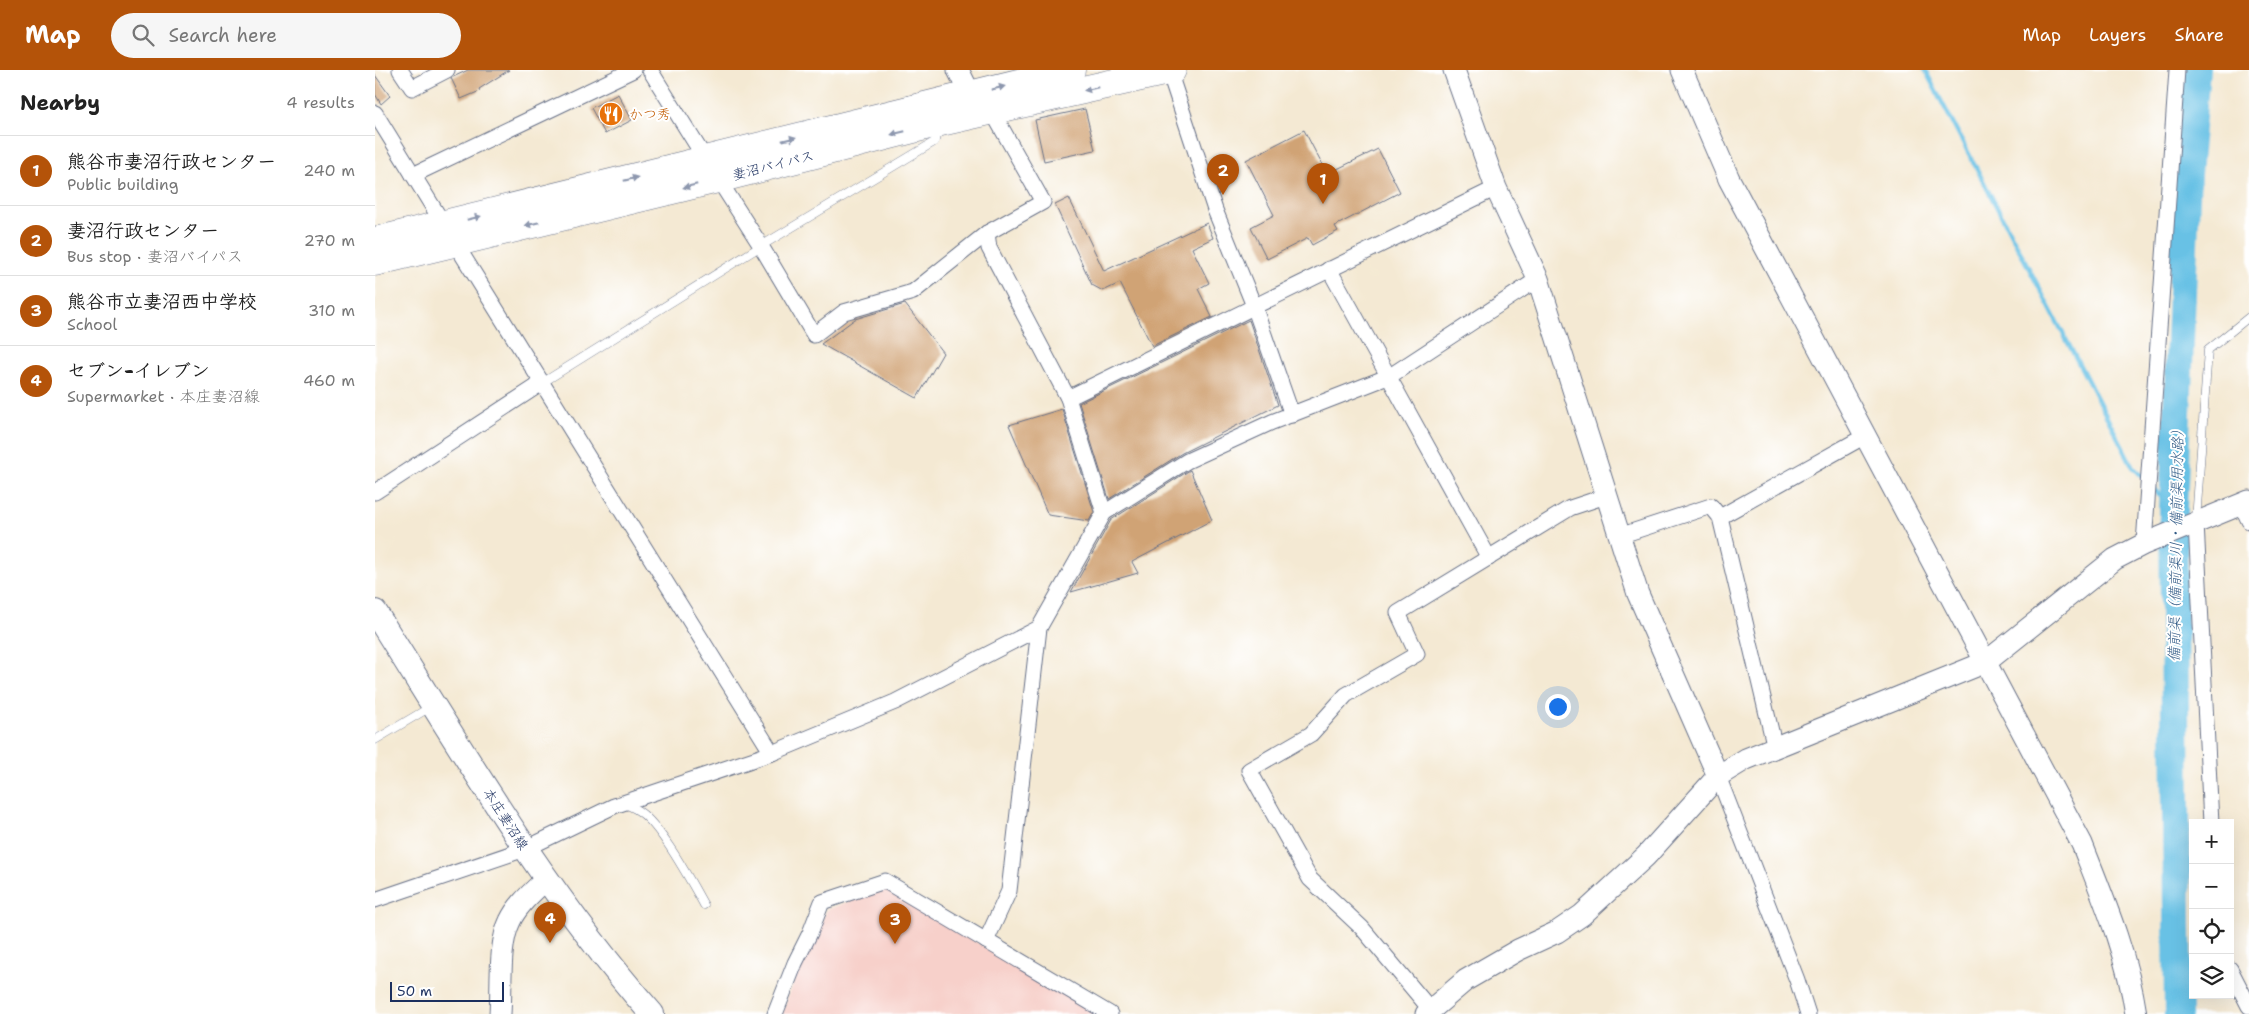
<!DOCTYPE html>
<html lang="en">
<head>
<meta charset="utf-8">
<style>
	body { margin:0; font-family:"Shantell Sans","Klee One",sans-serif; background:#f6f6f6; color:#222 }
	.controls { position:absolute; right:15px; bottom:15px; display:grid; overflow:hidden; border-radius:0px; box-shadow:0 5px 20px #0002 }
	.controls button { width:45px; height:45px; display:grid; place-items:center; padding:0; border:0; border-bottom:1px solid #e0e0e0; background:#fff; color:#222; font:25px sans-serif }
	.scale { position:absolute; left:15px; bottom:12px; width:114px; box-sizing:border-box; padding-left:5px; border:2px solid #1b2f5e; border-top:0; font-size:14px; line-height:18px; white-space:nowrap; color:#1b2f5e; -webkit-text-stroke:4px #fff; paint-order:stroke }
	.you { position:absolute; left:1182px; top:636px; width:18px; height:18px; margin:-12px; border:4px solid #fff; border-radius:50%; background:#1a73e8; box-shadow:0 0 0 8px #1a73e833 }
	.badge { display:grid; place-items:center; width:32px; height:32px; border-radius:50%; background:#b45309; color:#fff; font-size:16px; font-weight:700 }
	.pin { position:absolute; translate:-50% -41px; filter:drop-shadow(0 1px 2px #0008) }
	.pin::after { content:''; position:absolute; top:26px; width:18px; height:15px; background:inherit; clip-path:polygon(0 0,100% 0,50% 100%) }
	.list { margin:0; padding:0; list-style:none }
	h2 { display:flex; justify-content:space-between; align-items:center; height:65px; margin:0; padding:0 20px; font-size:21px }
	h2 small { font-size:16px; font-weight:400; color:#767676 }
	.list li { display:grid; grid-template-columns:32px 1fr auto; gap:15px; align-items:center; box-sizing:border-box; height:70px; padding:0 20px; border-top:1px solid #e0e0e0 }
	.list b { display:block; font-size:19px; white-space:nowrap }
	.list p { margin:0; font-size:16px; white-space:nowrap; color:#767676 }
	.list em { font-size:16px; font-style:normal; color:#767676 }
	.icon { flex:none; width:28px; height:28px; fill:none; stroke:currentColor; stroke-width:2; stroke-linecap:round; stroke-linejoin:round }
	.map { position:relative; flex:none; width:1874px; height:944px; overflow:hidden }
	header { display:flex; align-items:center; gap:30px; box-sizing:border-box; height:70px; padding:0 25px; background:#b45309; color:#fff }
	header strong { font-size:24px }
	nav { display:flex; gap:28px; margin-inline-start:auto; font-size:18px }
	.search { width:350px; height:45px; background:#f6f6f6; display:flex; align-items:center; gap:12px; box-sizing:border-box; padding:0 18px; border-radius:28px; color:#767676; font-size:19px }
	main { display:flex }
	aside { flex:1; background:#fff }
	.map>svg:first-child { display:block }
	.built { fill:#f7d0ca }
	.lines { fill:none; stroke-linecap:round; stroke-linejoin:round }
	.stream { stroke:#68c1e5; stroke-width:4.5 }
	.river { stroke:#68c1e5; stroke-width:28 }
	.building { fill:#d0a374 }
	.lane-casing { stroke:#677087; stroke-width:9 }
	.street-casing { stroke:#677087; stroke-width:17 }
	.secondary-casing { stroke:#677087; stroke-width:23 }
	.primary-casing { stroke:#677087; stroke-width:26 }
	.highway-casing { stroke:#677087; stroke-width:29 }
	.lane { stroke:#fff; stroke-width:8 }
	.street { stroke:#fff; stroke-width:15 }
	.secondary { stroke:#fff; stroke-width:21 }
	.primary { stroke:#fff; stroke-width:24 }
	.highway { stroke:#fff; stroke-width:28 }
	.oneway { fill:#8d97ae }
	.labels { text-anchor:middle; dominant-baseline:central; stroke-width:4; stroke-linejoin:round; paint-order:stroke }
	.food-label { font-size:14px; fill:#c56008; stroke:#fff; text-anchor:start }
	.street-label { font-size:14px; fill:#1b2f5e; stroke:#fff }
	.water-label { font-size:15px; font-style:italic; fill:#325b86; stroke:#fff }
</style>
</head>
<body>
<header>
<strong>Map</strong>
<div class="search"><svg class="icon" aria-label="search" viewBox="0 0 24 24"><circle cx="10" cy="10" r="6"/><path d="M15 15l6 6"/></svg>Search here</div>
<nav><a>Map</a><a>Layers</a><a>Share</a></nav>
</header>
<main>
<aside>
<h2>Nearby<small>4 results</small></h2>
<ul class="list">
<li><span class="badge">1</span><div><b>熊谷市妻沼行政センター</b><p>Public building</p></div><em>240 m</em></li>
<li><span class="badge">2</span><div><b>妻沼行政センター</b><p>Bus stop · 妻沼バイパス</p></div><em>270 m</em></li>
<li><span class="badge">3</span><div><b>熊谷市立妻沼西中学校</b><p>School</p></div><em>310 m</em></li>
<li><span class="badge">4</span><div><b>セブン-イレブン</b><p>Supermarket · 本庄妻沼線</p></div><em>460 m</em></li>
</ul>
</aside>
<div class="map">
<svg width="1874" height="944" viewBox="0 0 1874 944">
	<rect width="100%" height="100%" fill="#fff"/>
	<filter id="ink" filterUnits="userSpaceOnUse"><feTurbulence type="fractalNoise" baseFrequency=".02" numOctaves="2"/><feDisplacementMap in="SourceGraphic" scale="10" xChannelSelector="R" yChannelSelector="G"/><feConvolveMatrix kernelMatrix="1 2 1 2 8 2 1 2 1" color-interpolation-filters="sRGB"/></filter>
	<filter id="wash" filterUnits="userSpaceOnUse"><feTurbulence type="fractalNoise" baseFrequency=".0096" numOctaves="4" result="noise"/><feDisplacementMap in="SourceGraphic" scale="20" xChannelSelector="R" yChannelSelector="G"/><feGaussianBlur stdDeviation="1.12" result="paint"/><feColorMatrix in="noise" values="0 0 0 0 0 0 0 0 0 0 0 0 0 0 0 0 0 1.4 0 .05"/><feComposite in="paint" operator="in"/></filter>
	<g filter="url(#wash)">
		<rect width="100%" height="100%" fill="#f4e9d3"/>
		<!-- built -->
		<path class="built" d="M 509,818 L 725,944 L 407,944 L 420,909 L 452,840 Z"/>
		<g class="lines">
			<!-- stream -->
			<g class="stream">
				<path d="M 1550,0 L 1758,397 L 1769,408"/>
				<path d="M 1777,417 L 1798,439"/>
			</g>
			<!-- river -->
			<path class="river" d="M 1803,944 L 1798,439 L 1812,104 L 1821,0"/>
		</g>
		<g id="blocks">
			<!-- building -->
			<g class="building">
				<path d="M 93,0 L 134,0 L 104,19 L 105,21 L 86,29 L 76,8 Z"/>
				<path d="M 0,5 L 15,26 L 6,34 L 0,24 Z"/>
				<path d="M 243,24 L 257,50 L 230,64 L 216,38 Z"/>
				<path d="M 710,39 L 720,80 L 669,91 L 660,50 Z"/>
				<path d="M 929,60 L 952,104 L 1003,79 L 1025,122 L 960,156 L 963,161 L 937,175 L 933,168 L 892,189 L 876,157 L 899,145 L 871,90 Z"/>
				<path d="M 694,128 L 729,201 L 832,153 L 838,168 L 817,178 L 834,213 L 823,219 L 837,247 L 777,276 L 745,213 L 728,221 L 717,215 L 680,135 Z"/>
				<path d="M 530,234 L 568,283 L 542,328 L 446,274 L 480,249 Z"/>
				<path d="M 874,250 L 903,335 L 807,383 L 734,429 L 704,333 Z"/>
				<path d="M 687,339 L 719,442 L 714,451 L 673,445 L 634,355 Z"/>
				<path d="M 815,400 L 837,450 L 757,492 L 763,503 L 696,522 L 736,450 Z"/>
			</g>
		</g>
	</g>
	<g filter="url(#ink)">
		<use href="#blocks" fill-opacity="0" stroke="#677087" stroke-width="1"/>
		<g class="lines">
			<!-- lane casing -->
			<g class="lane-casing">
				<g id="lane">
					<path d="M 167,313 L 386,176 L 559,72 L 566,59"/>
					<path d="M 1821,451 L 1833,280 L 1874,247"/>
					<path d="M 0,670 L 57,636"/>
					<path d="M 248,733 C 254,736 260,738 265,742 C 286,756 316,812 329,835"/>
				</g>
			</g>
			<!-- street casing -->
			<g class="street-casing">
				<g id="street">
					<path d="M 25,0 L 37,18 L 72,0"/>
					<path d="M 275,0 L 331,90"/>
					<path d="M 794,1 L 840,140 L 879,236 L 917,345"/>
					<path d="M 0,43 L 69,155"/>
					<path d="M 38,105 L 258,0"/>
					<path d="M 343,109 L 386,176 L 439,265 L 469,242 L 538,222 L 612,163 L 668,132 L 617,41"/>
					<path d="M 612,163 L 614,178 L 693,328 L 729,443"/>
					<path d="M 80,173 L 397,683"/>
					<path d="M 954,199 L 1114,488"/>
					<path d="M 693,328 L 1121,118"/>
					<path d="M 0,422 L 167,313"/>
					<path d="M 1866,434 L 1874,451"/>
					<path d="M 1345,447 L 1490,366"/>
					<path d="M 1821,453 L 1836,753"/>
					<path d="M 1244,466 L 1336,436 L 1345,447 L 1400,678"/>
					<path d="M 1769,474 L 1802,0"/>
					<path d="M 1343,706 L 1422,910 L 1433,944"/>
					<path d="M 0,830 L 150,779 L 239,736 L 397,683 L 520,632 L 664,558"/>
					<path d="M 611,871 L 634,821 L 664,558 L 729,443 L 812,391 L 897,352 L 1015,306 L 1163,209"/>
					<path d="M 1855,899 L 1874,936"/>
					<path d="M 1055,939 L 987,858 L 935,809 L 874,700 L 936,664 L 971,625 L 1042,584 L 1023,543 L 1195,438 L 1231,426"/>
					<path d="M 400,944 L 420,893 L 435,863 L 447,832 L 510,811 L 735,944"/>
				</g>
			</g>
			<!-- secondary casing -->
			<g class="secondary-casing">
				<g id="secondary">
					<path d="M 583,0 L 595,24"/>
					<path d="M 1079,0 L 1121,118 L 1163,209 L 1263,524 L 1343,706"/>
					<path d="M 1307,0 L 1354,109 L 1707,774 C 1729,830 1752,884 1761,944"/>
					<path d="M 125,944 C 127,917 123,875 135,851 C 143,834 158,822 171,809"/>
					<path d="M 1051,944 L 1091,910 L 1143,880 L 1182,862 L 1207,845 L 1271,786 L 1343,706 L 1371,689 L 1611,592 L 1740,489 L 1769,474 L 1874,431"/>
				</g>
			</g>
			<!-- primary casing -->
			<g class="primary-casing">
				<path id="primary" d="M 0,542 C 87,680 169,821 277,944"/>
			</g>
			<!-- highway casing -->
			<g class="highway-casing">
				<g id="highway">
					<path d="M 0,171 L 696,0"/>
					<path d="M 0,192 L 343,109 L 570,51 L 797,0"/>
				</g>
			</g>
			<!-- lane -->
			<use href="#lane" class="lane"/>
			<!-- street -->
			<use href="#street" class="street"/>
			<!-- secondary -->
			<use href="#secondary" class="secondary"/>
			<!-- primary -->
			<use href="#primary" class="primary"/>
			<!-- highway -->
			<use href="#highway" class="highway"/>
		</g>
		<!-- one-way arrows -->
		<defs><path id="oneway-solid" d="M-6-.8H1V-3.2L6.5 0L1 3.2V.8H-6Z" transform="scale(1.25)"/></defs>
		<g class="oneway">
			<use href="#oneway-solid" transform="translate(623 18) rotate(-14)"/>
			<use href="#oneway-solid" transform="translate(716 19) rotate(167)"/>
			<use href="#oneway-solid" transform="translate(523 63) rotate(166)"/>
			<use href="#oneway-solid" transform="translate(414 69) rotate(-14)"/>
			<use href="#oneway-solid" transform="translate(256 109) rotate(-14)"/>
			<use href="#oneway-solid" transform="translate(315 116) rotate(166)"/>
			<use href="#oneway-solid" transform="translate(99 148) rotate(-14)"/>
			<use href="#oneway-solid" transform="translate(157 154) rotate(166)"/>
		</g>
	</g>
	<!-- icons -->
	<defs>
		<g id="restaurant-disc" transform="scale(1.25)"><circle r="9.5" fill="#e8710a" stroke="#fff"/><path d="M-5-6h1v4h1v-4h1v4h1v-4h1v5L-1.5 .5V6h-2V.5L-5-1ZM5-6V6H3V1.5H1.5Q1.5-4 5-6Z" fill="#fff"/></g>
	</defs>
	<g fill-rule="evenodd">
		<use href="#restaurant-disc" x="236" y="44"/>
	</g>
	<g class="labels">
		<!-- food labels -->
		<g class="food-label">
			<text x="254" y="44">かつ秀</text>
		</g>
		<!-- street labels -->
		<g class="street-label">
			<text transform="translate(398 95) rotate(-14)">妻沼バイパス</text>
			<text transform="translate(131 749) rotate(57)">本庄妻沼線</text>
		</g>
		<!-- water labels -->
		<g class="water-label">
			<text transform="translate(1801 472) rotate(-89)">備前渠（備前渠川・備前渠用水路）</text>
		</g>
	</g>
</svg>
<div class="controls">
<button>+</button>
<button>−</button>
<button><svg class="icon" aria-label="locate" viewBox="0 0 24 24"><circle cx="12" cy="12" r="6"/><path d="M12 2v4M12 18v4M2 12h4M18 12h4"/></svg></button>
<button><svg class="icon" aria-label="layers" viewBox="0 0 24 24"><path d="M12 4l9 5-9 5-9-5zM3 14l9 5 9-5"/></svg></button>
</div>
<div class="scale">50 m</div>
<div class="you"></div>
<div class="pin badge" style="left:948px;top:134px">1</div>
<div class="pin badge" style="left:848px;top:125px">2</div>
<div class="pin badge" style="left:520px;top:874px">3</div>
<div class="pin badge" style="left:175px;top:873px">4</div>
</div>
</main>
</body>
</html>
